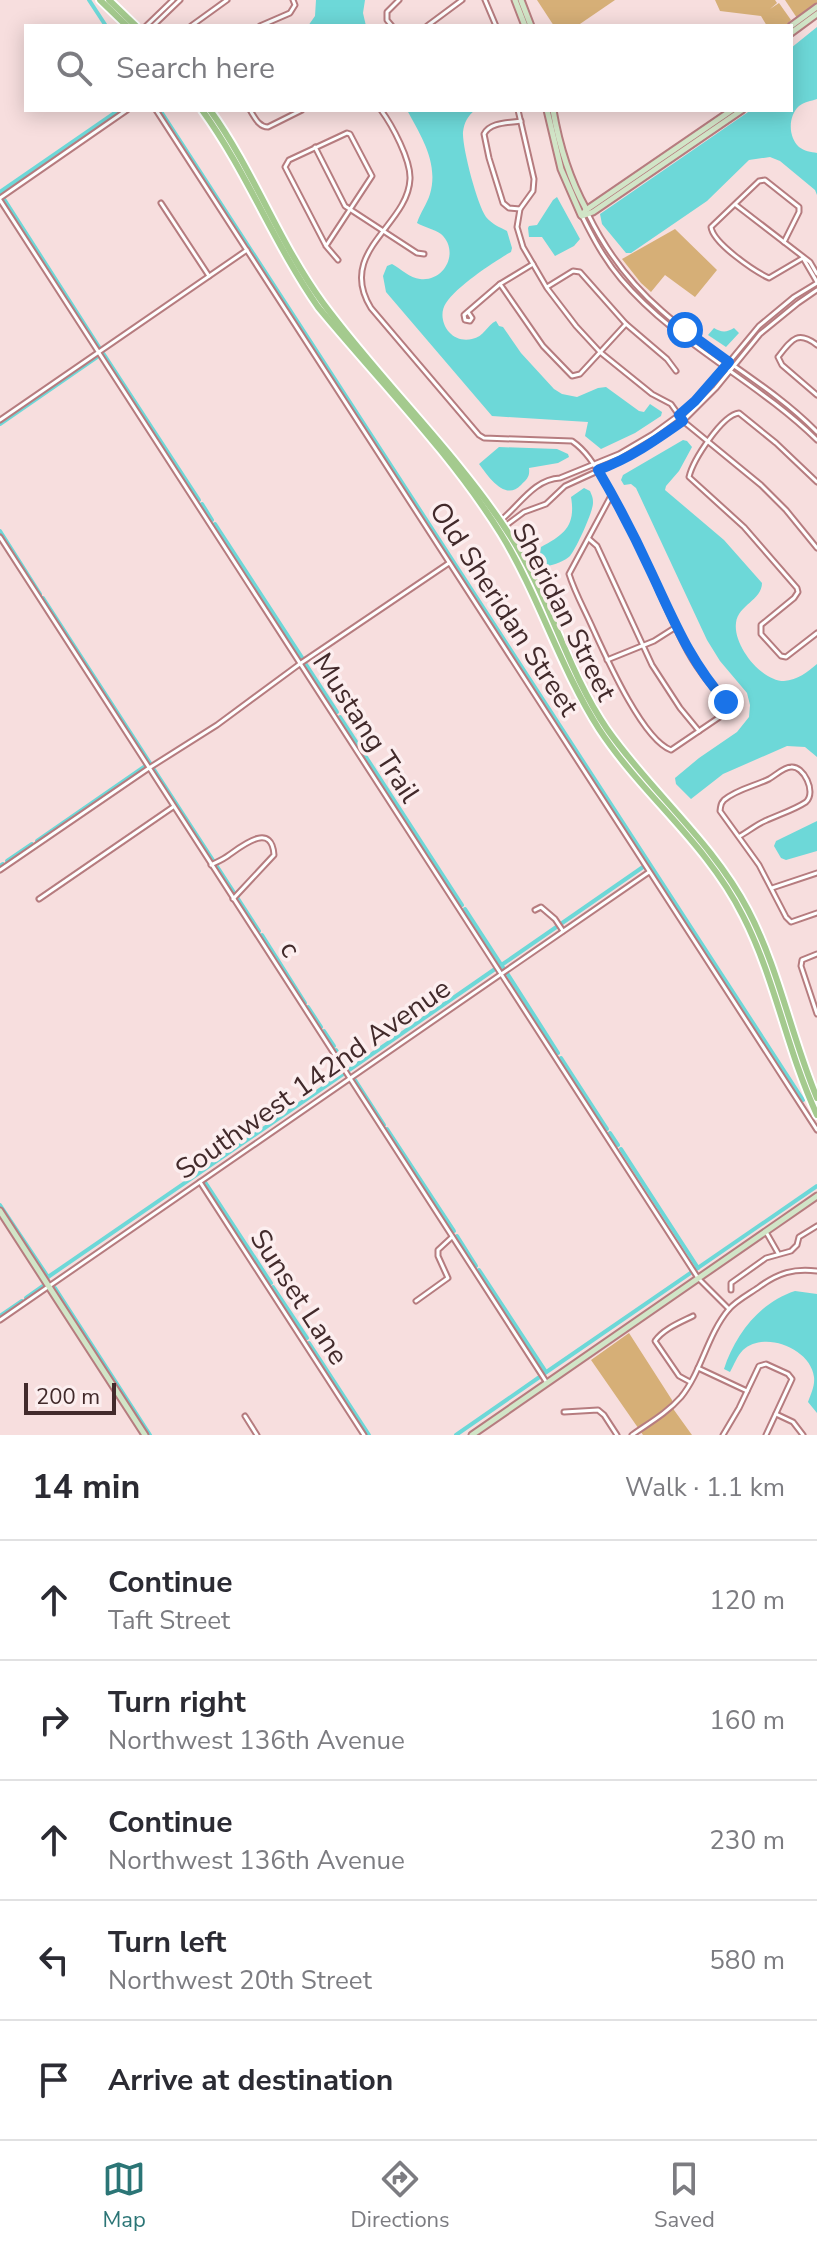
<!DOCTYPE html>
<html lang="en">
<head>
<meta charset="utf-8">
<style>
	body { margin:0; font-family:"Nunito Sans",sans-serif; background:#f2f2f3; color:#2b2b33 }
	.scale { position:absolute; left:24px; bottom:20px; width:92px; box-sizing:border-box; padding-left:8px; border:4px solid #422a2b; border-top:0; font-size:22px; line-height:28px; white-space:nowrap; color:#422a2b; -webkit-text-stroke:6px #fceeef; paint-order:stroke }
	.stop { position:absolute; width:24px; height:24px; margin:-18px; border:6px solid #1a73e8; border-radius:50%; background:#fff }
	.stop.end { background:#1a73e8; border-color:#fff; box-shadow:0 2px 8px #0008 }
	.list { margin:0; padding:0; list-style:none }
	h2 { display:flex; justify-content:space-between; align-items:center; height:104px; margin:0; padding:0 32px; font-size:34px }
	h2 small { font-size:26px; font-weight:400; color:#7c7c81 }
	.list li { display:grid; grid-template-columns:52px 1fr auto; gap:24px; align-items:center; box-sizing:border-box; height:120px; padding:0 32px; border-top:2px solid #e1e1e2 }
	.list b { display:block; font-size:30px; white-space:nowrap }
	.list p { margin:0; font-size:26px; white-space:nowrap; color:#7c7c81 }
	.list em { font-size:26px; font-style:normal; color:#7c7c81 }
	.icon { flex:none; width:44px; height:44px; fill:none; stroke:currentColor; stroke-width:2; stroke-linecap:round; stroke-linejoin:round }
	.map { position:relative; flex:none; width:817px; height:1435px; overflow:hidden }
	.search { position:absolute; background:#fff; box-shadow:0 4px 20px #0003; left:24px; right:24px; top:24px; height:88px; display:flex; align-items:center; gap:20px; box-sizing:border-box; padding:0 28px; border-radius:0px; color:#7c7c81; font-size:30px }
	.sheet { height:704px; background:#fff }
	nav { display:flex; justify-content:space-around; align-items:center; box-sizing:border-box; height:112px; border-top:2px solid #e1e1e2; background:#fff; font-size:22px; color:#7c7c81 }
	nav a { display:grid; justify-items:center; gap:4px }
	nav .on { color:#2b7576 }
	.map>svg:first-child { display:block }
	.green { fill:#d6af77 }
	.water { fill:#6dd8d8 }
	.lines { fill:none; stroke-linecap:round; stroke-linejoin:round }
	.canal { stroke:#6dd8d8; stroke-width:4 }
	.street-casing { stroke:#b67c7f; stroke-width:7 }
	.secondary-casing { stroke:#b67c7f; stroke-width:9 }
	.primary-casing { stroke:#fff; stroke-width:10 }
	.street { stroke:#fff; stroke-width:3 }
	.secondary { stroke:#d1e5c7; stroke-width:5 }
	.primary { stroke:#a4ca8e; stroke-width:6 }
	.route { stroke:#1a73e8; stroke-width:10 }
	.labels { text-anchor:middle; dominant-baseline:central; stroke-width:7; stroke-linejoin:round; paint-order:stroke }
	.street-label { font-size:28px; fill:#422a2b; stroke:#fceeef }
</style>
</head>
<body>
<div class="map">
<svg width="817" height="1435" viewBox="0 0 817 1435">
	<rect width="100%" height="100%" fill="#f7dede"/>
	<!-- green -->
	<g class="green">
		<path d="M 537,0 L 615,0 L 577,26 L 554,26 Z"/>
		<path d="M 715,0 L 775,0 L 777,3 L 770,9 L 779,3 L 791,20 L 785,26 L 767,26 L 761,16 L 720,11 Z"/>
		<path d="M 785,0 L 817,0 L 817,4 L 797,18 Z"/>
		<path d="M 675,229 L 717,270 L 695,297 L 665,275 L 651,292 L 641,283 L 622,259 Z"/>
		<path d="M 629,1333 L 672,1400 L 674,1410 L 692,1435 L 643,1435 L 591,1360 Z"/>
	</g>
	<!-- water -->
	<g class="water">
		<path d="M 316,0 L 365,0 L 363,13 L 366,26 L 308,26 L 315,16 Z"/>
		<path d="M 817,27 L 817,99 C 811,101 804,102 799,106 C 788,116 788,137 799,147 C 804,151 811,152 817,153 L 817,195 L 815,190 L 780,161 L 770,157 L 749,160 L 707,201 L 631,253 L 626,253 L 602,224 L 600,214 L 751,110 L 791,110 L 791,48 Z"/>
		<path d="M 407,110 L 475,110 C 468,116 464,122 463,132 C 462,147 477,204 486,217 C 492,224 499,227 507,231 L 512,248 L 511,252 C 495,261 457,286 446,303 C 440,312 442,324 449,332 C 455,339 464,341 472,339 C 484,337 487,325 496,321 L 499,326 L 503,327 L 521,353 L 554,389 L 562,394 L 577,397 L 598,388 L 606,387 L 639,411 L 644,412 L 650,404 L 662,412 L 661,416 L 635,433 L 601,449 L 585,436 L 588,422 L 492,416 L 386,292 L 383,276 L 387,266 L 392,264 C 401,269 410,278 420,279 C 445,282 460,251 441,234 C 434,229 424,227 417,223 C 420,213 427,204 430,194 C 439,163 421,136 407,110 Z"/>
		<path d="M 557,197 L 580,239 L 574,246 L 555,256 L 542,237 L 529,237 L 528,228 L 529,226 L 537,225 L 553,200 Z"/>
		<path d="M 714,328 C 721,332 726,333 734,328 L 739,333 L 726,347 L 708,335 Z"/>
		<path d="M 683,440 L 687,441 L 692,447 L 679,471 L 666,486 L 665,490 L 724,540 L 762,583 C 762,600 738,605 736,623 C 733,645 761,681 784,681 C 798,680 807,672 817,664 L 817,757 L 805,747 L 787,746 L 723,774 L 691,799 L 676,784 L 675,778 L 699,758 L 737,732 L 749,717 L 750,705 L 747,693 L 720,661 L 707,640 L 636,488 L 631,484 L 624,485 L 621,480 L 623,475 Z"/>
		<path d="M 499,447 L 557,449 L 568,454 L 569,457 L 558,463 L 529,468 C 530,477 527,479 521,485 C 505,502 488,476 479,464 Z"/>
		<path d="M 584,488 L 590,491 C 592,496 593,497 593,503 C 593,512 576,549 570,556 C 565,561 554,565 547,566 L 540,554 L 541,547 C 564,535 576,526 571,497 Z"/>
		<path d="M 817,821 L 817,851 L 786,860 L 781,858 L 774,846 L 776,841 Z"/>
		<path d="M 795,1291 L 817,1294 L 817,1413 L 808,1402 C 811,1394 815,1386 814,1377 C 811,1349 765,1330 743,1350 C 737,1356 734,1365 730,1372 L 724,1369 C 735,1335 760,1302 795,1291 Z"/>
	</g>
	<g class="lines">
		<!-- canal -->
		<g class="canal">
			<path d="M 89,0 L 106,26"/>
			<path d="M 160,110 L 803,1100"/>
			<path d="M 0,192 L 119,110"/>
			<path d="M 4,199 L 99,347"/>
			<path d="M 103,353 L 199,500"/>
			<path d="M 0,424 L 97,357"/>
			<path d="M 202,504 L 212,520"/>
			<path d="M 215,524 L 303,659"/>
			<path d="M 0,531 L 40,594"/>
			<path d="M 43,598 L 150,763"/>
			<path d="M 305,663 L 337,712"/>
			<path d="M 340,717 L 462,905"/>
			<path d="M 153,768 L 259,931"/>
			<path d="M 37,841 L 144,767"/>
			<path d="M 7,861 L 32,844"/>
			<path d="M 0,866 L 3,864"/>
			<path d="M 465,909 L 504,969"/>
			<path d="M 262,935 L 305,1003"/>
			<path d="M 500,966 L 643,867"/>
			<path d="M 507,973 L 558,1053"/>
			<path d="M 308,1007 L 321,1027"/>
			<path d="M 324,1031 L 334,1046"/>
			<path d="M 336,1050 L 349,1070 L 495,969"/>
			<path d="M 561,1058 L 607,1129"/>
			<path d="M 355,1080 L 384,1125"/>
			<path d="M 387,1129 L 454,1231"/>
			<path d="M 610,1133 L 618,1145"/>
			<path d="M 621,1149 L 698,1268"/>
			<path d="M 205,1182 L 271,1283"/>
			<path d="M 0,1205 L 48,1277"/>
			<path d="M 457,1236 L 476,1266"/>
			<path d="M 479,1270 L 546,1372"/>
			<path d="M 48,1277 L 343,1074"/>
			<path d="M 273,1287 L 307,1338"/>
			<path d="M 55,1288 L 150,1435"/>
			<path d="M 26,1298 L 43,1286"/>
			<path d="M 0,1316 L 22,1301"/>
			<path d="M 309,1343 L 369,1435"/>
			<path d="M 545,1373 L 817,1186"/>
			<path d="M 456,1435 L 541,1376"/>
		</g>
		<!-- street casing -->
		<g class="street-casing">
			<g id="street">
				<path d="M 485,0 L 496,26"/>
				<path d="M 146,26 L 173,0"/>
				<path d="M 153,26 L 180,0"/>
				<path d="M 191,26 L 227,0"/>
				<path d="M 260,26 L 290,13 L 295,5 L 293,0"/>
				<path d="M 392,26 L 387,20 L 387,12 L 399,0"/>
				<path d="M 427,26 L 462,0"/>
				<path d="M 156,110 L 817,1130"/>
				<path d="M 250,110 C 255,118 259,127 268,127 L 302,110"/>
				<path d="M 381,110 C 392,125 411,160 410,179 C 408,226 336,251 371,308 L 479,435 L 484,438 L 572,441 C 588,452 596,468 606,485 C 639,538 659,598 688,652 C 694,663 702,674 709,683 C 716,691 724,698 728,708 L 724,714 L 671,750 C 641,739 603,650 589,620 C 582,605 574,590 569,574 L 612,494"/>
				<path d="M 518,110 L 534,179 L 533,191 L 520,209 L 517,227 L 523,247 L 547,288 L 576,326 L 600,352 L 652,394 L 671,404 L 683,421 L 761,485 L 786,510 L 817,548"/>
				<path d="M 315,147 L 345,206 L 417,253 L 424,254"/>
				<path d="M 0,198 L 127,110"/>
				<path d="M 0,200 L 698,1278 L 729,1309"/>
				<path d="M 161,203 L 209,276"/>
				<path d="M 736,205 L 810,262 L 817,274"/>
				<path d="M 520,209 L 509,208 L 503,203 L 489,158 L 484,134 C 490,122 508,123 521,121"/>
				<path d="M 588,214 C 606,251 631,284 662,311 C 711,355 771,385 817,432"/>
				<path d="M 582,216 C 593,238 604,259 621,279 C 676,344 757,381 817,440"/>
				<path d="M 784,242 L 799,212 L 799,207 L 765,180 L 759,181 L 711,227 C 713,243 754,271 769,278 L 803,258"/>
				<path d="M 326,246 L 372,176 L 350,134 L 347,133 L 289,160 L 285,167 L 326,246 L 338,260"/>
				<path d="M 803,258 L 817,282"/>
				<path d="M 500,284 L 543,346 L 572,376 L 580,374 L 626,324"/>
				<path d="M 547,287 L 573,271 L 580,272 L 626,324 L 667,359 L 676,371"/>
				<path d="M 468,312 L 472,318 L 470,321 L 465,320 L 464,315 L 500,284 L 533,264"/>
				<path d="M 817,345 C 798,330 792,339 778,357 L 782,365 L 817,395"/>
				<path d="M 0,420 L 247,250"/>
				<path d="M 817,482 L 776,443 L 739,413 C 722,415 693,460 689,477 L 744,527 L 797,588 L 798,592 L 794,598 L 761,625 L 761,634 L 781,656 L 786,657 L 817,633"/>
				<path d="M 500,521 C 519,506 534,479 560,478 L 619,454 L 653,434 L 679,415 L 711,384 L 759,326 L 794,297 L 817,283"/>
				<path d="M 505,526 L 524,512 L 546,504 L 565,486 L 622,460 L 657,440 L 683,421 L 716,388 L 760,334 L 798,303 L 817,290"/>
				<path d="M 0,537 L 547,1383"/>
				<path d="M 589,539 L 597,546 L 652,665 L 680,708 L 699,731"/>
				<path d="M 607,660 L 654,641 L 676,627"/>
				<path d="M 740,836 C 749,831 757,824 767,820 C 780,814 794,810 806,802 C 817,792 803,765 791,767 C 784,767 776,775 769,779 C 755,786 737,789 724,800 C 720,804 721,805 720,811 L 759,865 L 786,917 L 791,922 L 817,913"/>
				<path d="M 211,865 C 217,862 224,859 229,855 C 243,845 272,822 274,855 L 233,899"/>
				<path d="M 0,870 L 149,768 L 217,725 L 301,663 L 449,563"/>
				<path d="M 772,888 L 817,873"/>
				<path d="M 39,899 L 173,807"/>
				<path d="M 535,910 L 541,907 L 555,919 L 563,931"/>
				<path d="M 817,954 L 802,960 L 801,966 L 817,1014"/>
				<path d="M 200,1182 L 364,1435"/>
				<path d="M 766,1232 L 778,1253"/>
				<path d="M 731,1290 L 731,1283 L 766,1258 L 791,1251 L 797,1245 L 799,1237 L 817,1226"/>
				<path d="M 416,1301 L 448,1278 L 438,1256 L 438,1250 L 452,1237"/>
				<path d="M 0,1320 L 649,872"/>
				<path d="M 698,1368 L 747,1391"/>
				<path d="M 690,1382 L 679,1376 L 655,1341 C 663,1329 681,1322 693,1316"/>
				<path d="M 564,1412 L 598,1410 L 604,1415 L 617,1435"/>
				<path d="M 776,1414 L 793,1422 L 803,1435"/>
				<path d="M 245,1416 L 257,1435"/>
				<path d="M 632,1435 C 649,1423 667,1413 681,1397 C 702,1371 707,1335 729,1309 C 737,1300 749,1294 759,1287 C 778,1273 794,1268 817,1271"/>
				<path d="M 723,1435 L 739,1408 L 759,1366 L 766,1364 L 788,1374 L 792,1379 L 766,1435"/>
			</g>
		</g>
		<!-- secondary casing -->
		<g class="secondary-casing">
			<g id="secondary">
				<path d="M 515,0 L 525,26"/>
				<path d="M 521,0 L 531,26"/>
				<path d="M 791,26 L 817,7"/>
				<path d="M 791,33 L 817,14"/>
				<path d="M 547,110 L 561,169 L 581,215"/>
				<path d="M 553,110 C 559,145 569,178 586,209"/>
				<path d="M 582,215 L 586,210 L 732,110"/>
				<path d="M 582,216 L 593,212 L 742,110"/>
				<path d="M 0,1211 L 145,1435"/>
				<path d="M 472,1435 L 817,1196"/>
			</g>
		</g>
		<!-- primary casing -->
		<g class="primary-casing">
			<g id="primary">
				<path d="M 100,0 L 127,26"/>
				<path d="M 109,0 L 136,26"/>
				<path d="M 202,110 C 247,172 274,244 318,307 C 379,381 450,452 501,534 C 539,596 560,668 599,729 C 643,796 706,842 743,916 C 775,978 787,1051 817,1115"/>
				<path d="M 210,110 C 254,171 279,243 323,303 C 382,383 455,451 509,534 C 549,595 566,669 607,729 C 651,792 712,841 748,910 C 779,969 791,1036 817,1098"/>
			</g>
		</g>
		<!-- street -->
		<use href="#street" class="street"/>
		<!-- secondary -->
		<use href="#secondary" class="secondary"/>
		<!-- primary -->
		<use href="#primary" class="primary"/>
	</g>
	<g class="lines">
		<!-- route -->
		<path class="route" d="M 685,330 L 729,362 L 695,401 L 679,415 L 683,421 C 656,440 629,459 598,470 C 618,504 636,539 652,574 C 675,623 690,661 726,702"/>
	</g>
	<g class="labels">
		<!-- street labels -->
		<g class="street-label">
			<text transform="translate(504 609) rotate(57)">Old Sheridan Street</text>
			<text transform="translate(564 612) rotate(63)">Sheridan Street</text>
			<text transform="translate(366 728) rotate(57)">Mustang Trail</text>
			<text transform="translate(290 949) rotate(57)">c</text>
			<text transform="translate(313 1079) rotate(-35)">Southwest 142nd Avenue</text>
			<text transform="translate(299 1297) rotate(57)">Sunset Lane</text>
		</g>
	</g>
</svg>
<div class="scale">200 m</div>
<div class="stop" style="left:685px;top:330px"></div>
<div class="stop end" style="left:726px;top:702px"></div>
<div class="search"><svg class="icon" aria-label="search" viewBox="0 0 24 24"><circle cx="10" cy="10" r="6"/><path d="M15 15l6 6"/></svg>Search here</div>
</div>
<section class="sheet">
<h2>14 min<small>Walk · 1.1 km</small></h2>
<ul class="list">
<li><svg class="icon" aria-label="ahead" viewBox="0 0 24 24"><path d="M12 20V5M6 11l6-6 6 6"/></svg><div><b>Continue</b><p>Taft Street</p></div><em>120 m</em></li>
<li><svg class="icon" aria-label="right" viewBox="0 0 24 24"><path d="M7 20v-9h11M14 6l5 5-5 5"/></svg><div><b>Turn right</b><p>Northwest 136th Avenue</p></div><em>160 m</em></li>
<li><svg class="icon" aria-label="ahead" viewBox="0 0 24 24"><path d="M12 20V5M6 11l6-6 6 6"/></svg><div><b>Continue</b><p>Northwest 136th Avenue</p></div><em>230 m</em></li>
<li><svg class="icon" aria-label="left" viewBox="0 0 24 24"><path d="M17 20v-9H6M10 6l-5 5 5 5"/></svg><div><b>Turn left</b><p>Northwest 20th Street</p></div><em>580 m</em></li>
<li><svg class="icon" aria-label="arrive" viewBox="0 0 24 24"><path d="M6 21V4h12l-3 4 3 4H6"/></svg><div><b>Arrive at destination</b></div></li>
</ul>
</section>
<nav>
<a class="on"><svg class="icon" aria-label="map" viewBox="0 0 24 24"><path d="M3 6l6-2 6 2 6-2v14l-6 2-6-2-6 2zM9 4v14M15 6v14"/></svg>Map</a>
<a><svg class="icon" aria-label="directions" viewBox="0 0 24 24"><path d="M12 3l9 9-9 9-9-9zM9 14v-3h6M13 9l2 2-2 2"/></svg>Directions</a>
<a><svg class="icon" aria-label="saved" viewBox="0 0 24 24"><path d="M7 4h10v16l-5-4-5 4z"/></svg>Saved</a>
</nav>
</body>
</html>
